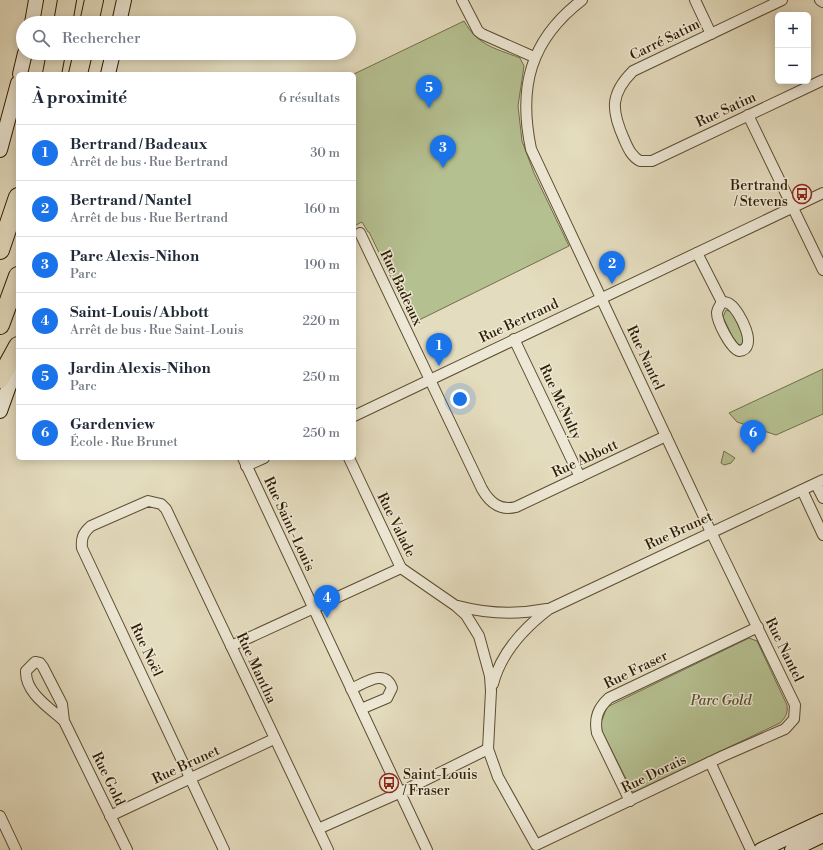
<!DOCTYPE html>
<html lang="fr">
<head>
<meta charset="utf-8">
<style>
	body { margin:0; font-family:"Libre Bodoni",serif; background:#f2f2f3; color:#1f2937 }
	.controls { position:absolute; right:12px; top:12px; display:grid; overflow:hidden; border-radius:6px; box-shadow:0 2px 10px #0003 }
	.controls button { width:36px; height:36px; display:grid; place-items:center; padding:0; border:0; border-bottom:1px solid #e0e1e3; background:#fff; color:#1f2937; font:20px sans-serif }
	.you { position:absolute; left:460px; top:399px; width:14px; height:14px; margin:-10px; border:3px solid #fff; border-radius:50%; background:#1a73e8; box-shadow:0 0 0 6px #1a73e833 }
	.badge { display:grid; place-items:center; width:26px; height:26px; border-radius:50%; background:#1a73e8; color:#fff; font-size:13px; font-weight:700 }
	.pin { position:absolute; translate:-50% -33px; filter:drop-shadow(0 1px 2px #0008) }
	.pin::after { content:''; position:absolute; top:21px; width:14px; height:12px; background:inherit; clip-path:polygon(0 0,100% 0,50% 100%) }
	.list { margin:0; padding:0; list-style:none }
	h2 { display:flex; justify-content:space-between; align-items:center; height:52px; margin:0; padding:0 16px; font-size:17px }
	h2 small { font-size:13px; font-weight:400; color:#747a83 }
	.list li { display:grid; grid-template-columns:26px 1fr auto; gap:12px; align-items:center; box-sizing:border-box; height:56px; padding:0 16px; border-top:1px solid #e0e1e3 }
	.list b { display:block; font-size:15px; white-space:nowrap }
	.list p { margin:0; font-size:13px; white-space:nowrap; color:#747a83 }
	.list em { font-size:13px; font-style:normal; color:#747a83 }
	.icon { flex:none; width:22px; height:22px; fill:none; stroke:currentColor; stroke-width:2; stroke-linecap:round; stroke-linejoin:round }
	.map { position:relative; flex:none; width:823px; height:850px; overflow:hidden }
	.search { position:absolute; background:#fff; box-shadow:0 2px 10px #0003; left:16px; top:16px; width:340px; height:44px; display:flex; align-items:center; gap:10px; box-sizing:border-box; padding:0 14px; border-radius:22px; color:#747a83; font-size:15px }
	.panel { position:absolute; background:#fff; box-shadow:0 2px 10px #0003; left:16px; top:72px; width:340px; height:388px; border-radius:6px }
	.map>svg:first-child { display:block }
	.green { fill:#b5c091; stroke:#726e4a }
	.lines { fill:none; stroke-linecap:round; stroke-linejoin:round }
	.street-casing { stroke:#5c4c31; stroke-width:12 }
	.secondary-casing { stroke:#2f1c02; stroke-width:16 }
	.highway-casing { stroke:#2f1c02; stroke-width:20 }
	.street { stroke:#ede8d5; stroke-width:10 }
	.secondary { stroke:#ede8d5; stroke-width:14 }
	.highway { stroke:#e4dcbe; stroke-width:18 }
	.labels { text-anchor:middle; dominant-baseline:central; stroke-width:3; stroke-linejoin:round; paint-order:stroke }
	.street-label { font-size:14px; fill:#2f1c02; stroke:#ede8d5 }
	.poi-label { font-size:14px; fill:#2f1c02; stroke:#ede8d5; text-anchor:end }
	.park-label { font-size:14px; font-style:italic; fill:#574d2d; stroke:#ede8d5 }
</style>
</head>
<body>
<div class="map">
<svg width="823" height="850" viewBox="0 0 823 850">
	<rect width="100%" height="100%" fill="#e4dcbe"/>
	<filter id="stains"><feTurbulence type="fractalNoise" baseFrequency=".005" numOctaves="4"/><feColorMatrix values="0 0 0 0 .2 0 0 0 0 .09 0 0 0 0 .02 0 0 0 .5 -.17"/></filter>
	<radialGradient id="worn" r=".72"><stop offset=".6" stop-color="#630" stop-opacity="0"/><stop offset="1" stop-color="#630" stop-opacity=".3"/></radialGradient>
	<!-- green -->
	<g class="green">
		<path d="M 464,21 C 478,46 495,48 520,58 L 524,66 L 518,106 L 522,141 L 534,173 L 569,246 L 413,323 L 369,232 L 368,232 L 362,222 L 354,226 L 354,74 Z"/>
		<path d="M 726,310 L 732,312 L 745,340 L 742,345 L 736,344 L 723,317 Z"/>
		<path d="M 823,369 L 823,414 L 776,435 L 737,422 L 729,413 Z"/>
		<path d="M 724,451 L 735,458 L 731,463 L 724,465 L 721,463 Z"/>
		<path d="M 749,638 L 757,641 L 787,705 C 788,713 786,717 780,723 L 634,792 L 632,791 L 602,731 L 601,723 L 607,707 Z"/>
	</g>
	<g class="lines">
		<!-- street casing -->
		<g class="street-casing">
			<g id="street">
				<path d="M 462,0 L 478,31 L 482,34 L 534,57"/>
				<path d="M 695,0 L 711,34"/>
				<path d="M 782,0 L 633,71 C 610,94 611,110 624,139 C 628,148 631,156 640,161 L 652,161 L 823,80"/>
				<path d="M 820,0 L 823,2"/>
				<path d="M 748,115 L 823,270"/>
				<path d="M 360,233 L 482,489 C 490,503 500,511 516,507 L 666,436"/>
				<path d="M 697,253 L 722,302"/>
				<path d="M 722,302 C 725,302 729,303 731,305 C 739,311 760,349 739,351 C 731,349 717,322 717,313 C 717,309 720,306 722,302 Z"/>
				<path d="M 514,339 L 580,477"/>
				<path d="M 354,416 L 823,193"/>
				<path d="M 243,458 L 427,850"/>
				<path d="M 349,458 L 401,568 L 456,606 L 466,615 L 479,636 L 490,676 L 491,691 L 488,749 L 498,777 L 536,845 L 723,756 L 785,729 L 794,719 L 795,705 L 711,532 L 531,149 C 518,87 530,40 582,0"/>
				<path d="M 246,466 L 264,458"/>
				<path d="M 816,484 L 823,498"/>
				<path d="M 802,490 L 823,535"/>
				<path d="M 458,606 C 488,614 516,615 547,609"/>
				<path d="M 231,646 L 401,568"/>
				<path d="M 493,684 C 501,653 524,628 549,609 L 823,480"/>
				<path d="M 351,689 C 365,683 385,668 392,688 L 387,698 L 361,709"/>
				<path d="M 64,721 C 50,708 25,693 26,671 L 35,662 L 40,663 L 43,667 L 62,704 L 64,721 L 127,850"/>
				<path d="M 710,762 L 751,850"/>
				<path d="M 630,801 L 597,733 C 594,718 598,708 609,698 L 758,627"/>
				<path d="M 0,816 L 16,850"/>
				<path d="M 110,816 L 274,739"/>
				<path d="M 318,829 L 399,793 L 488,749"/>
				<path d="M 224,850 L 82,548 C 81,538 83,533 91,526 L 148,501 L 161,504 L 166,509 L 328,850"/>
			</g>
		</g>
		<!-- secondary casing -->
		<g class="secondary-casing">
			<g id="secondary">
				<path d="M 32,23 L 36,0"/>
				<path d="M 119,23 L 124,0"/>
				<path d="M 20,74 L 25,53"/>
				<path d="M 108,74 L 113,53"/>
				<path d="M 0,150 L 18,83"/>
				<path d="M 0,411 L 18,361"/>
				<path d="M 761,850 L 823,821"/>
				<path d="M 792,850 L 823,835"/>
			</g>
		</g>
		<!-- highway casing -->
		<g class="highway-casing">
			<g id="highway">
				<path d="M 63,23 L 67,0"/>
				<path d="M 89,23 L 94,0"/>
				<path d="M 52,74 L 56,53"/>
				<path d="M 78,74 L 83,53"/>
				<path d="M 0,250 L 18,197"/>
				<path d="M 0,325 L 18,276"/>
				<path d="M 0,379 L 18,346"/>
			</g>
		</g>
		<!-- street -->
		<use href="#street" class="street"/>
		<!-- secondary -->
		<use href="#secondary" class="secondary"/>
		<!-- highway -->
		<use href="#highway" class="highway"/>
	</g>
	<!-- icons -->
	<defs>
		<g id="bus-ring" transform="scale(1)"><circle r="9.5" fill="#ede8d5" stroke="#8f2418" stroke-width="1.5"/><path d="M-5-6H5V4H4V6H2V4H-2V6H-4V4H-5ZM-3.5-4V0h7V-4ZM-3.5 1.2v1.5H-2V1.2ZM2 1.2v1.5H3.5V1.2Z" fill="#8f2418"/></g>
	</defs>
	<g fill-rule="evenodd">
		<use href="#bus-ring" x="802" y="194"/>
		<use href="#bus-ring" x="389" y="783"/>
	</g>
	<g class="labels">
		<!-- street labels -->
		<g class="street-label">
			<text transform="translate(665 40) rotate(-26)">Carré Satim</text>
			<text transform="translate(726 110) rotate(-25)">Rue Satim</text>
			<text transform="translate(401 288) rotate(65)">Rue Badeaux</text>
			<text transform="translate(519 321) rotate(-25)">Rue Bertrand</text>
			<text transform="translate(645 358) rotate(65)">Rue Nantel</text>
			<text transform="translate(560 402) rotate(65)">Rue McNulty</text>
			<text transform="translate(585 459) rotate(-25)">Rue Abbott</text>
			<text transform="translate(289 524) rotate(65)">Rue Saint-Louis</text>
			<text transform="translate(396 525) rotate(64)">Rue Valade</text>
			<text transform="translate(679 531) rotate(-25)">Rue Brunet</text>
			<text transform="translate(146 650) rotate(65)">Rue Noël</text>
			<text transform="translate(784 650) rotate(64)">Rue Nantel</text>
			<text transform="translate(256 668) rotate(65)">Rue Mantha</text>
			<text transform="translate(636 670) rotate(-26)">Rue Fraser</text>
			<text transform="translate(186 765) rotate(-25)">Rue Brunet</text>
			<text transform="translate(654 774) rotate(-26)">Rue Dorais</text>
			<text transform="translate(108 779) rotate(64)">Rue Gold</text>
		</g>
		<!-- poi labels -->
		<g class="poi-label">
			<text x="788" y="186">Bertrand<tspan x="788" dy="16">/ Stevens</tspan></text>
			<text x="403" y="775" text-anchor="start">Saint-Louis<tspan x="403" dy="16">/ Fraser</tspan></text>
		</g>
		<!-- park labels -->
		<g class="park-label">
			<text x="721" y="701">Parc Gold</text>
		</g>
	</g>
	<rect width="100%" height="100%" filter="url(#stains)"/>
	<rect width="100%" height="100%" fill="url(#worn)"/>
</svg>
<div class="controls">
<button>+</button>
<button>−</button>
</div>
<div class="you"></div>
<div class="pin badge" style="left:439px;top:366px">1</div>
<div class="pin badge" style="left:612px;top:284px">2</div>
<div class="pin badge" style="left:443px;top:168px">3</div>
<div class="pin badge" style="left:327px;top:618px">4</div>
<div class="pin badge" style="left:429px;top:108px">5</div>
<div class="pin badge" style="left:753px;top:453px">6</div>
<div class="search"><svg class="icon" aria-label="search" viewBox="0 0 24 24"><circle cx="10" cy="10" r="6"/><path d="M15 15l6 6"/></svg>Rechercher</div>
<section class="panel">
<h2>À proximité<small>6 résultats</small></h2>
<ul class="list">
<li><span class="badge">1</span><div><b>Bertrand / Badeaux</b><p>Arrêt de bus · Rue Bertrand</p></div><em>30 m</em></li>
<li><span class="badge">2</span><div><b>Bertrand / Nantel</b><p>Arrêt de bus · Rue Bertrand</p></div><em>160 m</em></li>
<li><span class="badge">3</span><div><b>Parc Alexis-Nihon</b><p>Parc</p></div><em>190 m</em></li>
<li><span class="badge">4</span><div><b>Saint-Louis / Abbott</b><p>Arrêt de bus · Rue Saint-Louis</p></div><em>220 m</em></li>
<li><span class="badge">5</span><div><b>Jardin Alexis-Nihon</b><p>Parc</p></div><em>250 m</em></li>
<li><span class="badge">6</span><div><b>Gardenview</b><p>École · Rue Brunet</p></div><em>250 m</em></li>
</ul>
</section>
</div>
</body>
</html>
